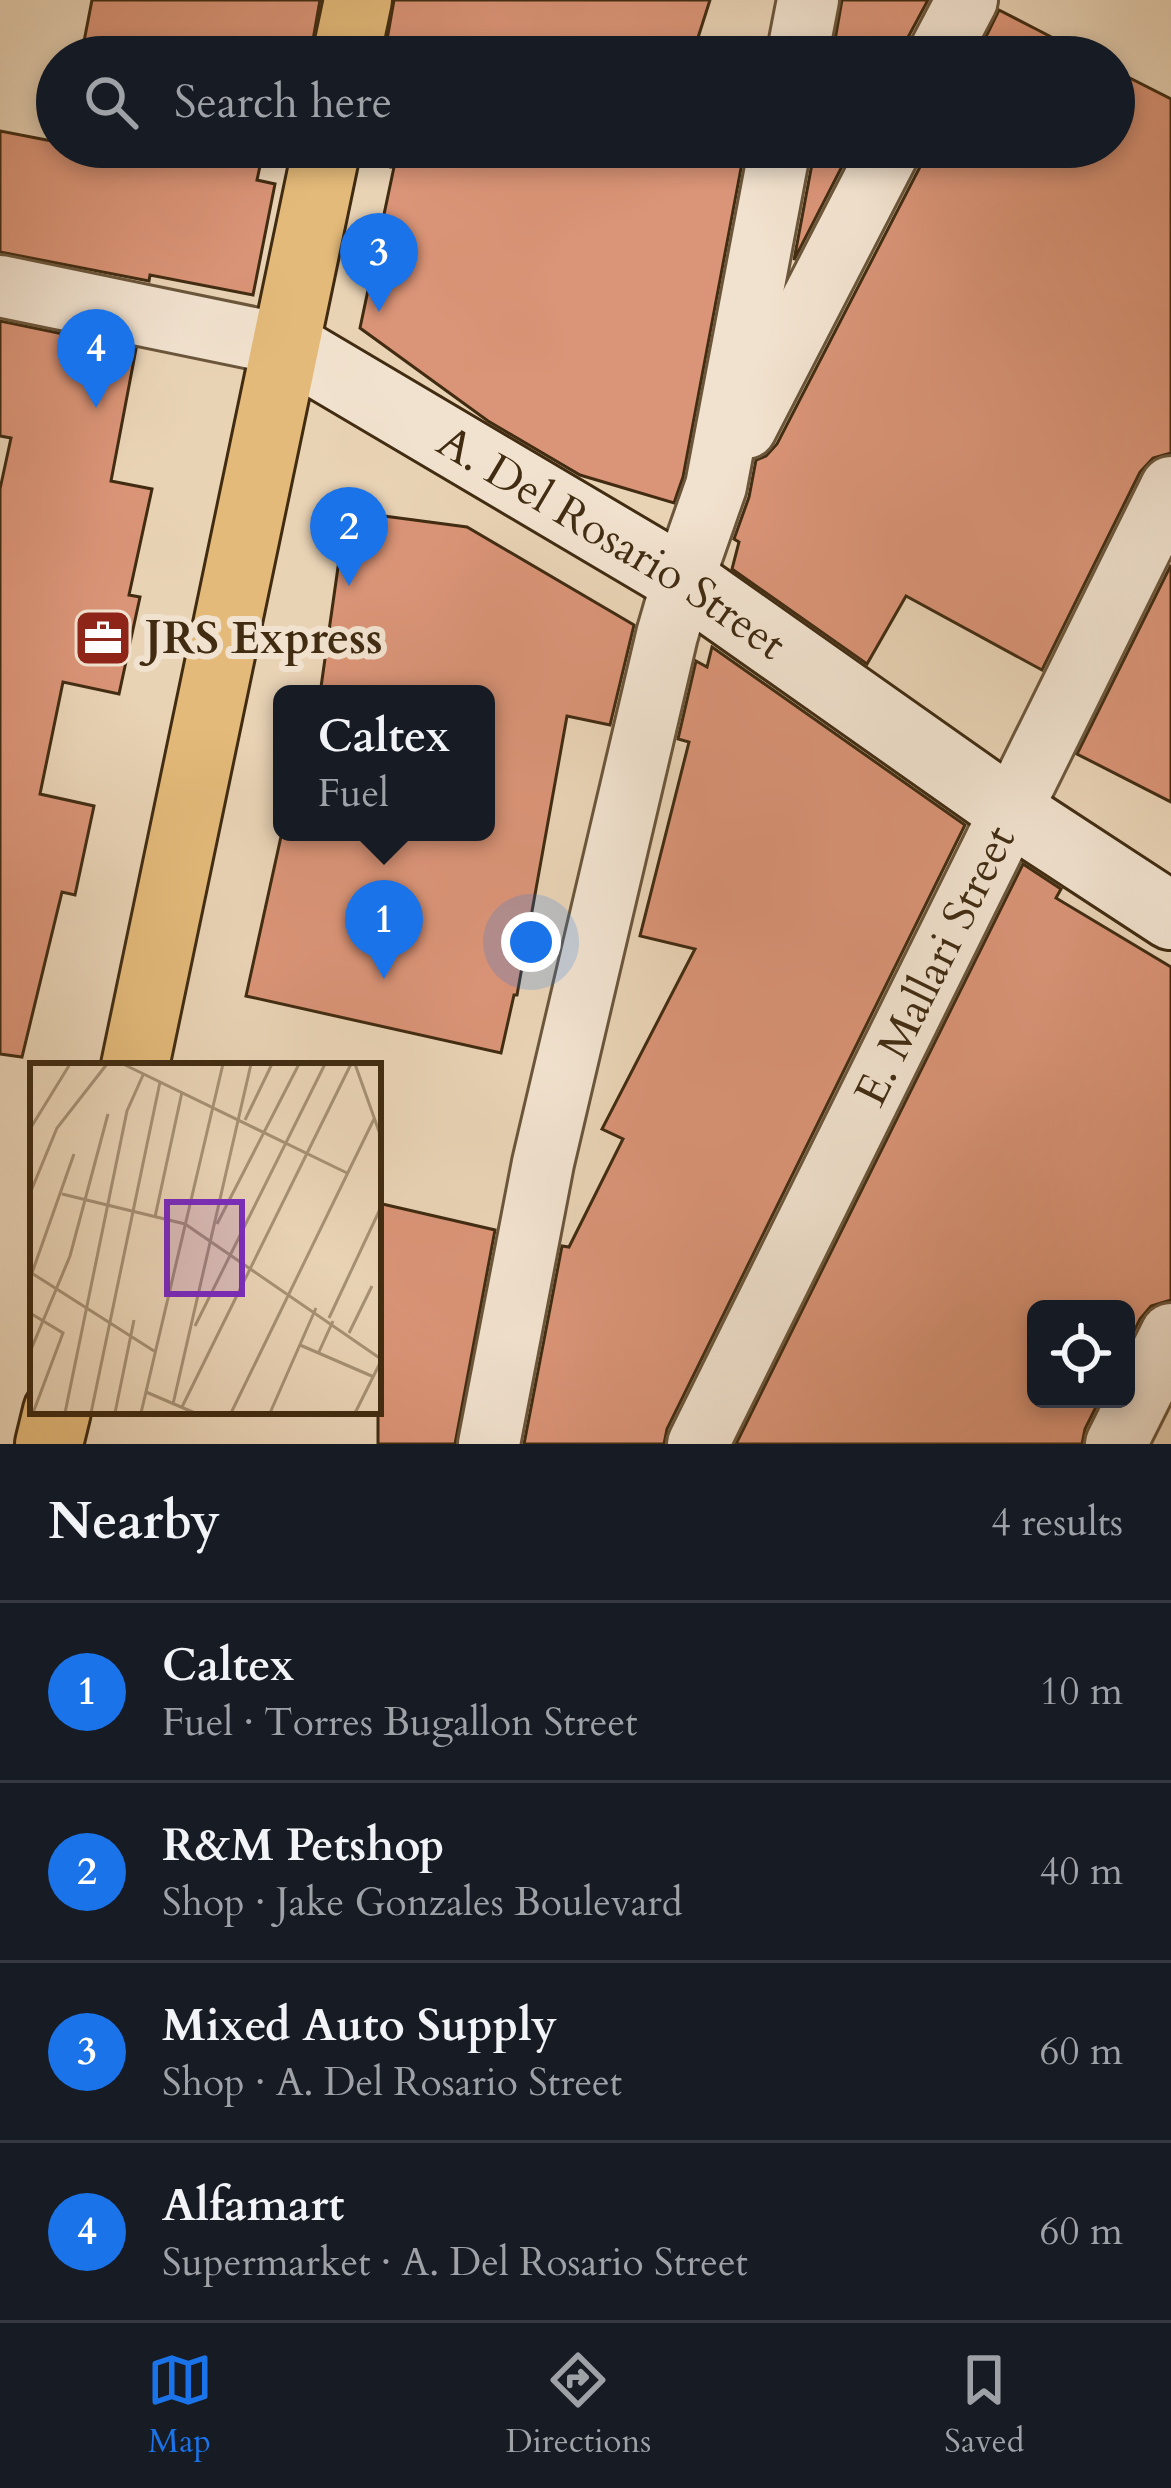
<!DOCTYPE html>
<html lang="en">
<head>
<meta charset="utf-8">
<style>
	body { margin:0; font-family:Cardo,serif; background:#242831; color:#f1f3f6 }
	.controls { position:absolute; right:36px; bottom:36px; display:grid; overflow:hidden; border-radius:18px; box-shadow:0 6px 18px #0003 }
	.controls button { width:108px; height:108px; display:grid; place-items:center; padding:0; border:0; border-bottom:3px solid #363941; background:#171b24; color:#f1f3f6; font:60px sans-serif }
	.you { position:absolute; left:531px; top:942px; width:42px; height:42px; margin:-30px; border:9px solid #fff; border-radius:50%; background:#1a73e8; box-shadow:0 0 0 18px #1a73e833 }
	.badge { display:grid; place-items:center; width:78px; height:78px; border-radius:50%; background:#1a73e8; color:#fff; font-size:39px; font-weight:700 }
	.pin { position:absolute; translate:-50% -99px; filter:drop-shadow(0 3px 6px #0008) }
	.pin::after { content:''; position:absolute; top:63px; width:42px; height:36px; background:inherit; clip-path:polygon(0 0,100% 0,50% 100%) }
	.popup { position:absolute; left:273px; top:685px; width:222px; height:156px; box-sizing:border-box; display:grid; place-content:center; border-radius:18px; background:#171b24; filter:drop-shadow(0 3px 9px #0005); font-size:39px; white-space:nowrap; color:#9ea1a6 }
	.popup b { font-size:45px; color:#f1f3f6 }
	.popup::after { content:''; position:absolute; left:50%; top:100%; margin-left:-24px; border:24px solid transparent; border-top-color:#171b24 }
	.list { margin:0; padding:0; list-style:none }
	h2 { display:flex; justify-content:space-between; align-items:center; height:156px; margin:0; padding:0 48px; font-size:51px }
	h2 small { font-size:39px; font-weight:400; color:#9ea1a6 }
	.list li { display:grid; grid-template-columns:78px 1fr auto; gap:36px; align-items:center; box-sizing:border-box; height:180px; padding:0 48px; border-top:3px solid #363941 }
	.list b { display:block; font-size:45px; white-space:nowrap }
	.list p { margin:0; font-size:39px; white-space:nowrap; color:#9ea1a6 }
	.list em { font-size:39px; font-style:normal; color:#9ea1a6 }
	.icon { flex:none; width:66px; height:66px; fill:none; stroke:currentColor; stroke-width:2; stroke-linecap:round; stroke-linejoin:round }
	.map { position:relative; flex:none; width:1171px; height:1444px; overflow:hidden }
	.search { position:absolute; background:#171b24; box-shadow:0 6px 18px #0003; left:36px; right:36px; top:36px; height:132px; display:flex; align-items:center; gap:30px; box-sizing:border-box; padding:0 42px; border-radius:66px; color:#9ea1a6; font-size:45px }
	.sheet { height:876px; background:#171b24 }
	nav { display:flex; justify-content:space-around; align-items:center; box-sizing:border-box; height:168px; border-top:3px solid #363941; background:#171b24; font-size:33px; color:#9ea1a6 }
	nav a { display:grid; justify-items:center; gap:6px }
	nav .on { color:#1a73e8 }
	.map>svg:first-child { display:block }
	.building { fill:#da9477; stroke:#412c12; stroke-width:3 }
	.lines { fill:none; stroke-linecap:round; stroke-linejoin:round }
	.street-casing { stroke:#6b563b; stroke-width:66 }
	.secondary-casing { stroke:#412c12; stroke-width:72 }
	.primary-casing { stroke:#412c12; stroke-width:72 }
	.street { stroke:#f1e2cf; stroke-width:60 }
	.secondary { stroke:#f1e2cf; stroke-width:66 }
	.primary { stroke:#e4ba7a; stroke-width:66 }
	.labels { text-anchor:middle; dominant-baseline:central; stroke-width:12; stroke-linejoin:round; paint-order:stroke }
	.street-label { font-size:45px; fill:#412c12; stroke:#f1e2cf }
	.poi-label { font-size:45px; font-weight:bold; fill:#412c12; stroke:#f1e2cf; text-anchor:start }
	.inset-road { fill:none; stroke:#a69074; stroke-width:3 }
	.view { fill:#7b2cbf; fill-opacity:0.15; stroke:#7b2cbf; stroke-width:6 }
	.inset-edge { fill:none; stroke:#412c12; stroke-width:6 }
</style>
</head>
<body>
<div class="map">
<svg width="1171" height="1444" viewBox="0 0 1171 1444">
	<rect width="100%" height="100%" fill="#e9d3b5"/>
	<filter id="stains"><feTurbulence type="fractalNoise" baseFrequency=".00167" numOctaves="4"/><feColorMatrix values="0 0 0 0 .2 0 0 0 0 .09 0 0 0 0 .02 0 0 0 .5 -.17"/></filter>
	<radialGradient id="worn" r=".72"><stop offset=".6" stop-color="#630" stop-opacity="0"/><stop offset="1" stop-color="#630" stop-opacity=".3"/></radialGradient>
	<!-- building -->
	<g class="building">
		<path d="M 92,0 L 320,0 L 310,57 L 81,57 Z"/>
		<path d="M 394,0 L 710,0 L 695,47 L 736,57 L 384,57 Z"/>
		<path d="M 842,0 L 928,0 L 906,41 L 903,57 L 832,57 Z"/>
		<path d="M 999,10 L 1034,28 L 1090,57 L 976,57 Z"/>
		<path d="M 1114,70 L 1171,99 L 1171,453 L 1153,458 L 1140,472 L 1042,670 L 906,596 L 867,664 L 732,569 L 739,542 L 734,539 L 749,497 L 756,460 L 766,456 L 777,444 L 922,163 L 925,147 L 1114,147 Z"/>
		<path d="M 0,131 L 57,142 L 57,147 L 264,147 L 257,180 L 275,184 L 253,295 L 150,275 L 149,281 L 0,252 Z"/>
		<path d="M 395,147 L 745,147 L 683,477 L 674,503 L 580,475 L 488,421 L 360,328 L 394,167 L 391,167 Z"/>
		<path d="M 814,147 L 852,147 L 794,260 L 814,153 Z"/>
		<path d="M 0,321 L 136,349 L 111,481 L 152,489 L 129,595 L 140,597 L 119,694 L 63,682 L 40,794 L 94,806 L 75,895 L 62,892 L 22,1057 L 0,1054 L 0,489 L 11,438 L 0,436 Z"/>
		<path d="M 346,511 L 467,527 L 634,625 L 610,725 L 567,716 L 517,995 L 514,995 L 501,1053 L 246,996 L 282,832 L 486,832 L 486,694 L 320,694 Z"/>
		<path d="M 1171,565 L 1171,802 L 1077,754 Z"/>
		<path d="M 712,647 L 965,825 L 667,1429 L 664,1444 L 524,1444 L 562,1246 L 569,1247 L 623,1139 L 602,1129 L 695,949 L 640,936 L 689,742 L 678,739 L 696,661 L 707,667 Z"/>
		<path d="M 1023,864 L 1061,889 L 1056,898 L 1171,967 L 1171,1300 L 1151,1306 L 1140,1319 L 1126,1347 L 1126,1309 L 1036,1309 L 1036,1399 L 1100,1399 L 1085,1429 L 1082,1444 L 736,1444 Z"/>
		<path d="M 378,1203 L 495,1230 L 455,1444 L 378,1444 Z"/>
	</g>
	<g class="lines">
		<!-- street casing -->
		<g class="street-casing">
			<g id="street">
				<path d="M 797,57 L 808,0"/>
				<path d="M 937,57 L 967,0"/>
				<path d="M 0,286 L 286,345"/>
				<path d="M 746,428 L 891,147"/>
				<path d="M 489,1444 L 543,1163 L 667,635 L 683,580 L 716,486 L 780,147"/>
				<path id="s1" d="M 698,1444 L 1171,487"/>
				<path d="M 1116,1444 L 1171,1334"/>
			</g>
		</g>
		<!-- secondary casing -->
		<g class="secondary-casing">
			<g id="secondary">
				<path id="s2" d="M 286,345 L 683,580 L 1012,812 L 1171,916"/>
			</g>
		</g>
		<!-- primary casing -->
		<g class="primary-casing">
			<g id="primary">
				<path d="M 346,57 L 358,0"/>
				<path d="M 135,1066 L 327,147"/>
				<path d="M 49,1444 L 57,1411"/>
			</g>
		</g>
		<!-- street -->
		<use href="#street" class="street"/>
		<!-- secondary -->
		<use href="#secondary" class="secondary"/>
		<!-- primary -->
		<use href="#primary" class="primary"/>
	</g>
	<!-- icons -->
	<defs>
		<g id="office-square" transform="scale(3)"><rect x="-9" y="-9" width="18" height="18" rx="4" fill="#8f2418" stroke="#f1e2cf"/><path d="M-6-3h4V-5.5h4V-3h4V5H-6ZM-1-4.5V-3h2v-1.5ZM-6 0V1H6V0Z" fill="#fff"/></g>
	</defs>
	<g fill-rule="evenodd">
		<use href="#office-square" x="103" y="638"/>
	</g>
	<g class="labels">
		<!-- street labels -->
		<g class="street-label">
			<text stroke="none"><textPath href="#s2" startOffset="381">A. Del Rosario Street</textPath></text>
			<text stroke="none"><textPath href="#s1" startOffset="534">E. Mallari Street</textPath></text>
		</g>
		<!-- poi labels -->
		<g class="poi-label">
			<text x="145" y="638">JRS Express</text>
		</g>
	</g>
	<!-- overview -->
	<g transform="translate(30 1063)">
		<rect width="351" height="351" fill="#e9d3b5"/>
		<path class="inset-road" d="M 93,1 L 317,110M 325,1 L 351,74M 215,57 L 242,1M 0,66 L 40,1M 1,128 L 27,65 L 77,1M 32,131 L 155,161 L 351,296M 125,154 L 152,29M 187,161 L 269,1M 0,209 L 124,288M 2,210 L 44,91M 0,250 L 33,270 L 3,350M 299,255 L 351,144M 165,263 L 295,1M 319,270 L 342,223M 270,282 L 344,314M 0,289 L 40,193 L 78,51M 288,291 L 303,258M 116,329 L 165,350M 143,341 L 221,1M 152,344 L 321,1M 35,350 L 97,48 L 113,12M 61,350 L 130,19M 85,350 L 104,257M 111,350 L 193,1M 201,350 L 344,56M 240,350 L 286,245M 325,350 L 351,298"/>
		<path class="view" d="M 137,139 L 212,139 L 212,231 L 137,231 Z"/>
		<rect width="351" height="351" class="inset-edge"/>
	</g>
	<rect width="100%" height="100%" filter="url(#stains)"/>
	<rect width="100%" height="100%" fill="url(#worn)"/>
</svg>
<div class="controls">
<button><svg class="icon" aria-label="locate" viewBox="0 0 24 24"><circle cx="12" cy="12" r="6"/><path d="M12 2v4M12 18v4M2 12h4M18 12h4"/></svg></button>
</div>
<div class="you"></div>
<div class="pin badge" style="left:384px;top:979px">1</div>
<div class="popup"><b>Caltex</b>Fuel</div>
<div class="pin badge" style="left:349px;top:586px">2</div>
<div class="pin badge" style="left:379px;top:312px">3</div>
<div class="pin badge" style="left:96px;top:408px">4</div>
<div class="search"><svg class="icon" aria-label="search" viewBox="0 0 24 24"><circle cx="10" cy="10" r="6"/><path d="M15 15l6 6"/></svg>Search here</div>
</div>
<section class="sheet">
<h2>Nearby<small>4 results</small></h2>
<ul class="list">
<li><span class="badge">1</span><div><b>Caltex</b><p>Fuel · Torres Bugallon Street</p></div><em>10 m</em></li>
<li><span class="badge">2</span><div><b>R&amp;M Petshop</b><p>Shop · Jake Gonzales Boulevard</p></div><em>40 m</em></li>
<li><span class="badge">3</span><div><b>Mixed Auto Supply</b><p>Shop · A. Del Rosario Street</p></div><em>60 m</em></li>
<li><span class="badge">4</span><div><b>Alfamart</b><p>Supermarket · A. Del Rosario Street</p></div><em>60 m</em></li>
</ul>
</section>
<nav>
<a class="on"><svg class="icon" aria-label="map" viewBox="0 0 24 24"><path d="M3 6l6-2 6 2 6-2v14l-6 2-6-2-6 2zM9 4v14M15 6v14"/></svg>Map</a>
<a><svg class="icon" aria-label="directions" viewBox="0 0 24 24"><path d="M12 3l9 9-9 9-9-9zM9 14v-3h6M13 9l2 2-2 2"/></svg>Directions</a>
<a><svg class="icon" aria-label="saved" viewBox="0 0 24 24"><path d="M7 4h10v16l-5-4-5 4z"/></svg>Saved</a>
</nav>
</body>
</html>
